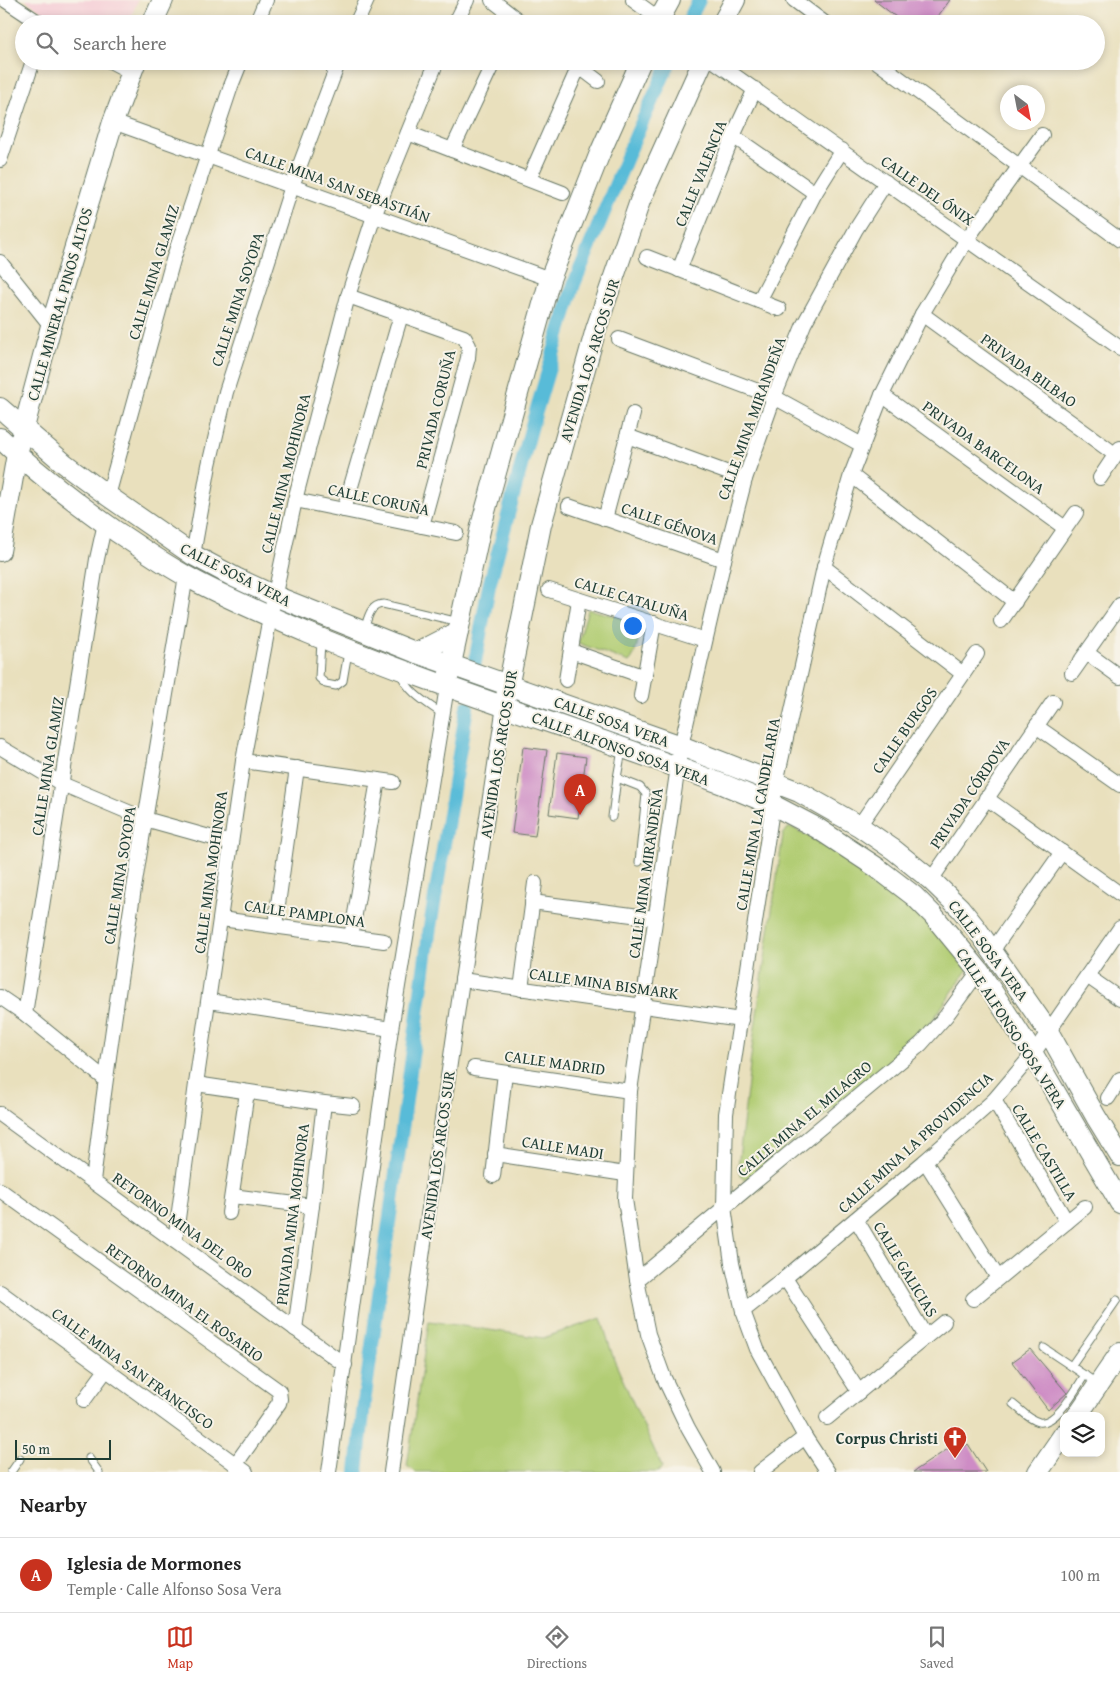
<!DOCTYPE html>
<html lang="en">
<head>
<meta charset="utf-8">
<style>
	body { margin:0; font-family:"Gentium Book Plus",serif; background:#f6f6f6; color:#222 }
	.controls { position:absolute; right:15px; bottom:15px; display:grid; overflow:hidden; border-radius:10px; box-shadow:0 2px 8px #0003 }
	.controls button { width:45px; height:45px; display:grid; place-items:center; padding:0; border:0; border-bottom:1px solid #e0e0e0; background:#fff; color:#222; font:25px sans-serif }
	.compass { position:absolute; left:1000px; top:85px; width:45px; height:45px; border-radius:50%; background:#fff; box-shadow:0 2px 8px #0003; rotate:148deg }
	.scale { position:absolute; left:15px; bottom:12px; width:96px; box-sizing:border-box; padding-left:5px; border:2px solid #1f3d34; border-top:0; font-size:14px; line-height:18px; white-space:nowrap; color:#1f3d34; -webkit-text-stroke:4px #f7f3e8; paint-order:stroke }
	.you { position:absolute; left:632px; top:625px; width:18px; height:18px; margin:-12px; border:4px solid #fff; border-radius:50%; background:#1a73e8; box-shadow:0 0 0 8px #1a73e833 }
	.badge { display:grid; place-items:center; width:32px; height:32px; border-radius:50%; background:#c8321e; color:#fff; font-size:16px; font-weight:700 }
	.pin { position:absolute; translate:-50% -41px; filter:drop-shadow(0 1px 2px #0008) }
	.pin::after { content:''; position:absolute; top:26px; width:18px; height:15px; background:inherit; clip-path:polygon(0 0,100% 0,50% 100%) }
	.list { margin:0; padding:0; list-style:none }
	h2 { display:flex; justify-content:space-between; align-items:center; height:65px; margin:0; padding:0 20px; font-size:21px }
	h2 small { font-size:16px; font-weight:400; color:#767676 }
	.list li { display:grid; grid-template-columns:32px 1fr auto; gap:15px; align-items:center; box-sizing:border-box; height:75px; padding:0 20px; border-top:1px solid #e0e0e0 }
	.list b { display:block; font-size:19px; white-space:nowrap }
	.list p { margin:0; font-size:16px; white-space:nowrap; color:#767676 }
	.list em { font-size:16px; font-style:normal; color:#767676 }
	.icon { flex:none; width:28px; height:28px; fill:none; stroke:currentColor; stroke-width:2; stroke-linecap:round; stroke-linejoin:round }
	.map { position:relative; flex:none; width:1120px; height:1472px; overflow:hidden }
	.search { position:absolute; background:#fff; box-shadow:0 2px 8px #0003; left:15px; right:15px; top:15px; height:55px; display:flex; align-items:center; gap:12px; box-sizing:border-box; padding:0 18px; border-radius:28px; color:#767676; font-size:19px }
	.sheet { height:140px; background:#fff }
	nav { display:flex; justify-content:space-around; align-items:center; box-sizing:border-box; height:70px; border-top:1px solid #e0e0e0; background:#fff; font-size:14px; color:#767676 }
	nav a { display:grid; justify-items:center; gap:2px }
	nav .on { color:#c8321e }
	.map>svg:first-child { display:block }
	.built { fill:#f6cfd7 }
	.green { fill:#b2cd74; stroke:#688554 }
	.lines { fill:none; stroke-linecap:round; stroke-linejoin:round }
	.canal { stroke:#59bbd8; stroke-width:14 }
	.building { fill:#ce8cc5 }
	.lane-casing { stroke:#667664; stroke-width:9 }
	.street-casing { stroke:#667664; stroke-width:16 }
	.secondary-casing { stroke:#667664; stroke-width:22 }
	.lane { stroke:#fff; stroke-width:7 }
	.street { stroke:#fff; stroke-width:14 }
	.secondary { stroke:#fff; stroke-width:20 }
	.labels { text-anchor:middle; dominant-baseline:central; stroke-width:4; stroke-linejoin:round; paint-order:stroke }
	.street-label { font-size:16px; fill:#1f3d34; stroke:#f7f3e8 }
	.poi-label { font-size:16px; font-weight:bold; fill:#1f3d34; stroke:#f7f3e8; text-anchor:end }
</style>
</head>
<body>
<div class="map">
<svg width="1120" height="1472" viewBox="0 0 1120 1472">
	<rect width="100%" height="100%" fill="#f7f3e8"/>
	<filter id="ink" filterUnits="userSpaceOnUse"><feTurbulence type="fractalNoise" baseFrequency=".02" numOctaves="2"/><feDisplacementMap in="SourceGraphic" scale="10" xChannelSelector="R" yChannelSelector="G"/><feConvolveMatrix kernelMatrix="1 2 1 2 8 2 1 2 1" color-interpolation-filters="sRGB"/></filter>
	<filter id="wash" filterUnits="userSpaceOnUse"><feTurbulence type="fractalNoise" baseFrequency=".0096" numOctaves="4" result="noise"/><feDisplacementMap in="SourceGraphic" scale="20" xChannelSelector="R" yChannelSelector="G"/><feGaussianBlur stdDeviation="1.12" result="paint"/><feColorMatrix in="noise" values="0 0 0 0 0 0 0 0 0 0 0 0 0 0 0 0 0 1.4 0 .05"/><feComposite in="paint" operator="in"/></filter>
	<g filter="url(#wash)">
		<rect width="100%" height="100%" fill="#e9e0bd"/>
		<!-- built -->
		<path class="built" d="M 25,0 L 138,0 L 128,24 L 62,24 Z"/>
		<!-- green -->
		<g class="green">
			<path d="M 588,609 L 638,622 C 639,634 638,653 629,662 L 578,643 Z"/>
			<path d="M 788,828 L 793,828 L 850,859 L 924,915 L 970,966 L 932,1021 L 907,1047 L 754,1174 L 744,1179 L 740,1176 L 738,1167 L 752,1048 L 783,835 Z"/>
			<path d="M 601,1318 L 614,1360 L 662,1467 L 658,1472 L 416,1472 L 407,1466 L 429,1321 L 543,1338 Z"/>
		</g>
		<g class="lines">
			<!-- canal -->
			<g class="canal">
				<path d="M 687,24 L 699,0"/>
				<path d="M 475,662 L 489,586 L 532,425 L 574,284 L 637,133 L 670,61"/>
				<path d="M 357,1472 L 364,1403 L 430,927 L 467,707"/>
			</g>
		</g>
		<g id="blocks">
			<!-- building -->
			<g class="building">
				<path d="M 874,0 L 950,0 L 932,24 L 905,24 Z"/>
				<path d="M 523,747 L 547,750 L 535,836 L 512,833 Z"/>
				<path d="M 557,753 L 586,757 L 578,818 L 549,814 Z"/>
				<path d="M 1030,1349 L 1067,1393 L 1048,1410 L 1012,1362 Z"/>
				<path d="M 960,1441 L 964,1447 L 968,1444 L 986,1472 L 913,1472 Z"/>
			</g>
		</g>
	</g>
	<g filter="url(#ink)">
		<use href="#blocks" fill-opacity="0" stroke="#667664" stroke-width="1"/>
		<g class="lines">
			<!-- lane casing -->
			<g class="lane-casing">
				<g id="lane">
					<path d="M 364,630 C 368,619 369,605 383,604 L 459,622"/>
					<path d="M 321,641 L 319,678 L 326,684 L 336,686 L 343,681 L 348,652"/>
					<path d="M 401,674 C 408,693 427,703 442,714"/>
					<path d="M 622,750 L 617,778 L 640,787 L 646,794 L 639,862"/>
					<path d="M 612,817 L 617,778"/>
					<path d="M 1044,1348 L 1098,1384"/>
					<path d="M 1071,1366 L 1117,1300"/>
					<path d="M 1013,1404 C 1021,1410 1029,1420 1039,1422 C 1057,1425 1076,1388 1085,1375"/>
					<path d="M 89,1458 L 99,1472"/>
					<path d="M 11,1472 L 20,1459"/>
				</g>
			</g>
			<!-- street casing -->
			<g class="street-casing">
				<g id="street">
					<path d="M 5,0 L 41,24"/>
					<path d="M 492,0 L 523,24"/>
					<path d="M 633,0 L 659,19"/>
					<path d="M 794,0 L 826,24"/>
					<path d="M 256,24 L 266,0"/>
					<path d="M 356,24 L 367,0"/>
					<path d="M 455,24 L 467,0"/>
					<path d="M 110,61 L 131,72"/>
					<path d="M 714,61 L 1120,348"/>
					<path d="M 876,61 L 1120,240"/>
					<path d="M 573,62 L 598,81"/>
					<path d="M 113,122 L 550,279"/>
					<path d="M 408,133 L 563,193"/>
					<path d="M 733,136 L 815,193"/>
					<path d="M 452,150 L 494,61"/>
					<path d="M 0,160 L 33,61"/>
					<path d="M 529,179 L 579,66"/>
					<path d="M 647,257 L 779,309"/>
					<path d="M 0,262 L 51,326"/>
					<path d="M 679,270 L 733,136 L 755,89"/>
					<path d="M 348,296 L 464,337 L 469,346 L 468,358 L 422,526"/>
					<path d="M 759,301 L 815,193 L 842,150"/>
					<path d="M 922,314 L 1116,455"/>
					<path d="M 619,339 L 774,397 L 862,445"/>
					<path d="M 882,395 L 1065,528"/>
					<path d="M 627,436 L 745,479"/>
					<path d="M 851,475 L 1015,602"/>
					<path d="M 1100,478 L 1120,448"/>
					<path d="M 108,496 L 173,260 L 231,86 L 241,61"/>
					<path d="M 295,500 L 456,533"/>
					<path d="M 569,506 L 724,560"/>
					<path d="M 344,510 L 401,315"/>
					<path d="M 605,519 L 633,414"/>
					<path d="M 193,555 L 209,465 L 226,392 L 292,186 L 339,61"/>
					<path d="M 824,567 L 963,674"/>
					<path d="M 549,590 L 705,640"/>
					<path d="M 1001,621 L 1076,513"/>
					<path d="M 571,651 L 645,677"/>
					<path d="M 1087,653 L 1120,677"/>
					<path d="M 1072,673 L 1120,605"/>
					<path d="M 566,680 L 579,600"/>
					<path d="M 641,696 L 654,623"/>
					<path d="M 1036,726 L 1120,785"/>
					<path d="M 0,747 L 62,784 L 145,819 L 231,843"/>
					<path d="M 243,761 L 393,782"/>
					<path d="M 986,798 L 1120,894"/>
					<path d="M 859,826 L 977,654"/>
					<path d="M 931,880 L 1053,702"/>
					<path d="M 532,902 L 655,918"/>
					<path d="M 221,919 L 384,941"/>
					<path d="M 275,926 L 297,768"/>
					<path d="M 351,937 L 378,780"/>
					<path d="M 992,951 L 1062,852"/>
					<path d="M 1087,976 L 1120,999"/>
					<path d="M 462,980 L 741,1020"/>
					<path d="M 521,989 L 535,883"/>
					<path d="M 0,997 L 25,1014 L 105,1079"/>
					<path d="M 209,1001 L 391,1029"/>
					<path d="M 25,1014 L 97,559 L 105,523"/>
					<path d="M 474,1068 L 630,1091"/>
					<path d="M 196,1084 L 324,1103 L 353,1106"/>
					<path d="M 1108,1098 L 1120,1079"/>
					<path d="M 994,1100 L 1067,1222"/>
					<path d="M 0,1114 L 345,1365"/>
					<path d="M 495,1154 L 625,1174"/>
					<path d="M 925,1161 L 998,1278"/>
					<path d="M 493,1176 L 505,1073"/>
					<path d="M 93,1181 C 117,978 152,777 186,576"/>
					<path d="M 0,1190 L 279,1391 L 280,1399 L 279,1403 L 235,1465"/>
					<path d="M 232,1196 L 312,1206"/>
					<path d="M 229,1213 L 247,1092"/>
					<path d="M 856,1219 L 926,1337"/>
					<path d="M 175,1241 L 196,1084 L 243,761 L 270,617 L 295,500 L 348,296 L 374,216 L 437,61"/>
					<path d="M 785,1278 L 859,1392"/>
					<path d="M 637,1280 L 921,1044 L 946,1016 L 979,971"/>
					<path d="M 0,1292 L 246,1472"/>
					<path d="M 973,1299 L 1085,1207"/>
					<path d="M 743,1311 L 785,1278 L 925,1161 L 994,1100 L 1033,1054 L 1120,928"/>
					<path d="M 295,1329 L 312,1206 L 324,1103"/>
					<path d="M 84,1400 L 106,1370"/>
					<path d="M 827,1418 L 944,1322"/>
					<path d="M 329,1472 L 391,1029 L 447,687"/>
					<path d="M 391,1472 L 462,980 L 504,706"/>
					<path d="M 713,1472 L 688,1428 L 664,1378 L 648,1334 L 637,1280 L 625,1199 L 630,1091 L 681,746 L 724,560 L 745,479 L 774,397 L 804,324 L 856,229 L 886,182"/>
					<path d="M 760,1472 L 805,1437"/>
					<path d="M 828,1472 L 805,1437 L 757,1349 L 743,1311 L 732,1263 L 724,1207 L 726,1114 L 776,783 L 824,567 L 851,475 L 882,395 L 922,314 L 967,239 L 1042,135"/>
				</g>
			</g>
			<!-- secondary casing -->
			<g class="secondary-casing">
				<g id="secondary">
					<path d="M 152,24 L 163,0"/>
					<path d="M 657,24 L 670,0"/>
					<path d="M 722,24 L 735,0"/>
					<path d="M 0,408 L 65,464 L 108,496 L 193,555 L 236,578 L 275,596 L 417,653 L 681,746 L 799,792 L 859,826 L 894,850 L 931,880 L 960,908 L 976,928 L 1048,1031 L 1096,1117 L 1120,1156"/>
					<path d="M 0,438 C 36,473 76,503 117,532 C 140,547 162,563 186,576 C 225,598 267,615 308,633 C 444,690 586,732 725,785 L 773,805 L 817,828 L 876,867 L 914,896 L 933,915 L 979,971 L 1033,1054 L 1120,1203"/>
					<path d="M 0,551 L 17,454 L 51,326 L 113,122 L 136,61"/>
					<path d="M 417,653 L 458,632"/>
					<path d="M 448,678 L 481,526 L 550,279 L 600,153 L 641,61"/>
					<path d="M 506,697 L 541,525 L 596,329 L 640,201 L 703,61"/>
					<path d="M 1077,1416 L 1120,1353"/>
					<path d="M 1038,1472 L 1064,1434"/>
				</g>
			</g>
			<!-- lane -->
			<use href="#lane" class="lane"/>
			<!-- street -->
			<use href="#street" class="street"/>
			<!-- secondary -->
			<use href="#secondary" class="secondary"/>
		</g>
	</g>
	<!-- icons -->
	<defs>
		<g id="church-pin" transform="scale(1.25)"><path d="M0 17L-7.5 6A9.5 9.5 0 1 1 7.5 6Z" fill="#c8321e" stroke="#f7f3e8"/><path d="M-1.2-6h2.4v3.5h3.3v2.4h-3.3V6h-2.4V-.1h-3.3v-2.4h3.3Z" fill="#fff"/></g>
	</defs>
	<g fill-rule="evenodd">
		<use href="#church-pin" x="955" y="1438"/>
	</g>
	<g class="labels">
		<!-- street labels -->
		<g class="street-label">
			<text transform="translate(700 173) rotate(-68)">CALLE VALENCIA</text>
			<text transform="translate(338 184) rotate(20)">CALLE MINA SAN SEBASTIÁN</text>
			<text transform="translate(928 190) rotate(35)">CALLE DEL ÓNIX</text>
			<text transform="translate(153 272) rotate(-73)">CALLE MINA GLAMIZ</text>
			<text transform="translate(237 299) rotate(-72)">CALLE MINA SOYOPA</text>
			<text transform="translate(59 304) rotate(-74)">CALLE MINERAL PINOS ALTOS</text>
			<text transform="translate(589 360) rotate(-73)">AVENIDA LOS ARCOS SUR</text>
			<text transform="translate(1029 370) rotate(36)">PRIVADA BILBAO</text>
			<text transform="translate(435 409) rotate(-76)">PRIVADA CORUÑA</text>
			<text transform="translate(751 418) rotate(-70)">CALLE MINA MIRANDEÑA</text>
			<text transform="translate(984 447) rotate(36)">PRIVADA BARCELONA</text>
			<text transform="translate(285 473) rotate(-76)">CALLE MINA MOHINORA</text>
			<text transform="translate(379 499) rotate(12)">CALLE CORUÑA</text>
			<text transform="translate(670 523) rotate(19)">CALLE GÉNOVA</text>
			<text transform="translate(236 574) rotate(27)">CALLE SOSA VERA</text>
			<text transform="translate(632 598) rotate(17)">CALLE CATALUÑA</text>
			<text transform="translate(612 721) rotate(20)">CALLE SOSA VERA</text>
			<text transform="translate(904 730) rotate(-55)">CALLE BURGOS</text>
			<text transform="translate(621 748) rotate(20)">CALLE ALFONSO SOSA VERA</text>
			<text transform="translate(498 754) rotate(-81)">AVENIDA LOS ARCOS SUR</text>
			<text transform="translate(47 766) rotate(-81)">CALLE MINA GLAMIZ</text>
			<text transform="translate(969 793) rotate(-56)">PRIVADA CÓRDOVA</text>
			<text transform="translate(757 814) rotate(-80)">CALLE MINA LA CANDELARIA</text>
			<text transform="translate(210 872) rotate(-82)">CALLE MINA MOHINORA</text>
			<text transform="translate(645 873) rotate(-82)">CALLE MINA MIRANDEÑA</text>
			<text transform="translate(119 875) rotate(-81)">CALLE MINA SOYOPA</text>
			<text transform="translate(305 913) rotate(8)">CALLE PAMPLONA</text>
			<text transform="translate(989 950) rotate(53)">CALLE SOSA VERA</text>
			<text transform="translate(604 983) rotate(8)">CALLE MINA BISMARK</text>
			<text transform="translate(1012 1028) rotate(57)">CALLE ALFONSO SOSA VERA</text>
			<text transform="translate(555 1062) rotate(8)">CALLE MADRID</text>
			<text transform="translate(804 1118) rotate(-40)">CALLE MINA EL MILAGRO</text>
			<text transform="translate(915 1142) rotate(-42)">CALLE MINA LA PROVIDENCIA</text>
			<text transform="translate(563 1147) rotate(9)">CALLE MADI</text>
			<text transform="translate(1045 1152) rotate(59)">CALLE CASTILLA</text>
			<text transform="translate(437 1155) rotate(-82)">AVENIDA LOS ARCOS SUR</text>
			<text transform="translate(292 1214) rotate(-83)">PRIVADA MINA MOHINORA</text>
			<text transform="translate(183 1225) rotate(36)">RETORNO MINA DEL ORO</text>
			<text transform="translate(906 1269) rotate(59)">CALLE GALICIAS</text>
			<text transform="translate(185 1302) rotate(36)">RETORNO MINA EL ROSARIO</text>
			<text transform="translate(133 1368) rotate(36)">CALLE MINA SAN FRANCISCO</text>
		</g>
		<!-- poi labels -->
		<g class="poi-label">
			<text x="938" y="1438">Corpus Christi</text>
		</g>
	</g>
</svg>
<div class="controls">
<button><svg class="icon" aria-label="layers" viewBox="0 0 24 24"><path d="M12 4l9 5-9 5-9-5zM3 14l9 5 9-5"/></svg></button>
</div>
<svg class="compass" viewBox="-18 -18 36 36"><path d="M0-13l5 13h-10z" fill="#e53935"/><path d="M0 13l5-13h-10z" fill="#767676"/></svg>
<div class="scale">50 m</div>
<div class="you"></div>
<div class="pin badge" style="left:580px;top:815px">A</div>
<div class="search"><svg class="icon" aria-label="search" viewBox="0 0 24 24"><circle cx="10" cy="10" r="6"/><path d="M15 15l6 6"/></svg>Search here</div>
</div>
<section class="sheet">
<h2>Nearby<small></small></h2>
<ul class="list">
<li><span class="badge">A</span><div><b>Iglesia de Mormones</b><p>Temple · Calle Alfonso Sosa Vera</p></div><em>100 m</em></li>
</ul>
</section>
<nav>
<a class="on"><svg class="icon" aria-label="map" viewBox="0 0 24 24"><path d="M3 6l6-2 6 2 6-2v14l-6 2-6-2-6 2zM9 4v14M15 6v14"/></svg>Map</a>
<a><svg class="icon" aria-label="directions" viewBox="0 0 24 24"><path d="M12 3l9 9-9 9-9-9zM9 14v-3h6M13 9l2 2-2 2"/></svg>Directions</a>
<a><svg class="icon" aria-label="saved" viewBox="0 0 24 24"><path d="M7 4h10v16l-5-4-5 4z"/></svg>Saved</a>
</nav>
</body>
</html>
